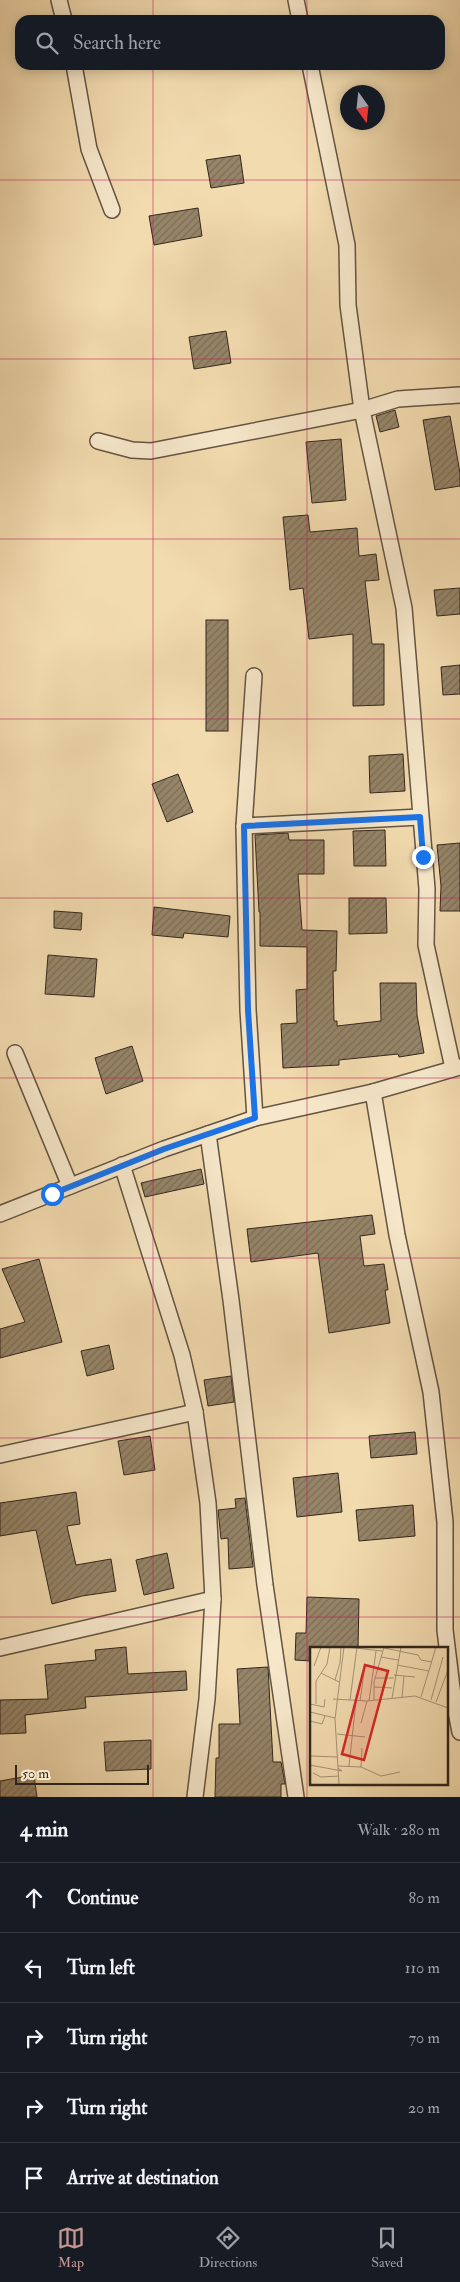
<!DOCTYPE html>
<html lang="en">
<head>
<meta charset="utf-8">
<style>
	body { margin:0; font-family:"IM FELL Double Pica",serif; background:#242831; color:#f1f3f6 }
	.compass { position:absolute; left:340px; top:85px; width:45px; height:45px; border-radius:50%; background:#171b24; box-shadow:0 2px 12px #0003; rotate:165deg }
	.scale { position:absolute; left:15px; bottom:12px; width:134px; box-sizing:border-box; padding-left:5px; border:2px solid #33271d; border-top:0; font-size:14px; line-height:18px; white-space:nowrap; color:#33271d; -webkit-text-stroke:4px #f7e8cb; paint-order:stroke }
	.stop { position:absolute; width:15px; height:15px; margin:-11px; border:4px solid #1a73e8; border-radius:50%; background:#fff }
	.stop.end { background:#1a73e8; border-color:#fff; box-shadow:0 1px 5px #0008 }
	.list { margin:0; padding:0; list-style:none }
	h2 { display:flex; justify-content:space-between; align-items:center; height:65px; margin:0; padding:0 20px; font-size:21px }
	h2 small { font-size:16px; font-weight:400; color:#9ea1a6 }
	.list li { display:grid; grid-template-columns:32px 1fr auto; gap:15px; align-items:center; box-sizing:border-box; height:70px; padding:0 20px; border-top:1px solid #363941 }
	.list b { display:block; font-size:19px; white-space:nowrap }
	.list em { font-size:16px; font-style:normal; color:#9ea1a6 }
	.icon { flex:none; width:28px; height:28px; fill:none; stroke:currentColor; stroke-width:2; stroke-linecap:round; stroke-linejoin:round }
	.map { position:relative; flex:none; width:460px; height:1797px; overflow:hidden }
	.search { position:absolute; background:#171b24; box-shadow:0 2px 12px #0003; left:15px; right:15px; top:15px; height:55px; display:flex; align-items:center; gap:12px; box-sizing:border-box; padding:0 18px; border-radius:15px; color:#9ea1a6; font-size:19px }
	.sheet { height:415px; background:#171b24 }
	nav { display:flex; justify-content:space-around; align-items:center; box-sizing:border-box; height:70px; border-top:1px solid #363941; background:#171b24; font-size:14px; color:#9ea1a6 }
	nav a { display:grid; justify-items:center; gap:2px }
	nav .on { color:#c59692 }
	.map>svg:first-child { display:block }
	.building { fill:url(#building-hatch); stroke:#33271d }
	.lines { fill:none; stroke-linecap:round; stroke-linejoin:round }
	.street-casing { stroke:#635442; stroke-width:18 }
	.street { stroke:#f7e8cb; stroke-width:15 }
	.route { stroke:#1a73e8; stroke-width:6 }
	.grid { fill:none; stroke:#c2185b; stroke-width:1; stroke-opacity:0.55 }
	.inset-road { fill:none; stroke:#a69375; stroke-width:1 }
	.view { fill:#d62828; fill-opacity:0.15; stroke:#d62828; stroke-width:2.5 }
	.inset-edge { fill:none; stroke:#33271d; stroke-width:2.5 }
</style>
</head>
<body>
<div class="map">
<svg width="460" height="1797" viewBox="0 0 460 1797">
	<defs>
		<pattern id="building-hatch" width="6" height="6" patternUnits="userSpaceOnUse" patternTransform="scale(1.25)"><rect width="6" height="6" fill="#968569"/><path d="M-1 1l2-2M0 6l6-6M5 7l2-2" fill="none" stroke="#7b6d56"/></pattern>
	</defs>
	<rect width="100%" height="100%" fill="#f2dbaf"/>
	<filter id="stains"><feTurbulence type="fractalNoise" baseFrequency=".004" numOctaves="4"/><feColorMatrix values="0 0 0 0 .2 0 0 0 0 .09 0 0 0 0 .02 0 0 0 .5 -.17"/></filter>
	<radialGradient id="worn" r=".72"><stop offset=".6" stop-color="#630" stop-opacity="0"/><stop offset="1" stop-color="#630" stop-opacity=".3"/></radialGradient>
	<!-- building -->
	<g class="building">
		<path d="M 240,155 L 244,183 L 211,188 L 206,160 Z"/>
		<path d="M 198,208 L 202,236 L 154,245 L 149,216 Z"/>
		<path d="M 226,331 L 231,363 L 194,369 L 189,337 Z"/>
		<path d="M 395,410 L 399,427 L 380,432 L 376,416 Z"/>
		<path d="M 450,416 L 460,473 L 460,486 L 435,490 L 423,420 Z"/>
		<path d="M 341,439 L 346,500 L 312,503 L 306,442 Z"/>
		<path d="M 308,515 L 310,532 L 357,528 L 359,556 L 376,554 L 379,580 L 365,581 L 372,644 L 384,644 L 384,705 L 353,706 L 353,634 L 309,639 L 303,588 L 290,590 L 283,517 Z"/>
		<path d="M 460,588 L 460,614 L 437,616 L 434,590 Z"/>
		<rect x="206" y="620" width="22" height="111"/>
		<path d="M 460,665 L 460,694 L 443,695 L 441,667 Z"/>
		<path d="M 403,754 L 405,791 L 370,793 L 369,756 Z"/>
		<path d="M 178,774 L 193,812 L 167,822 L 152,784 Z"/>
		<path d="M 385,830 L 386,866 L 354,866 L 353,831 Z"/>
		<path d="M 288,833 L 289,840 L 324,840 L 324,874 L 298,874 L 302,930 L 337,931 L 336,971 L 333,971 L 334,1021 L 337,1021 L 337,1026 L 381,1021 L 380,983 L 416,983 L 417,1015 L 424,1053 L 399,1057 L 398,1054 L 339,1060 L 339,1065 L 283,1068 L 281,1024 L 297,1023 L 296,990 L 307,989 L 307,947 L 260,946 L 260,912 L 259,912 L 255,835 Z"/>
		<path d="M 460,843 L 460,911 L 440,911 L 441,886 L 437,845 Z"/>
		<path d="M 349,898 L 386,898 L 387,933 L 349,934 Z"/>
		<path d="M 154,907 L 230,916 L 228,937 L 184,933 L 183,938 L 152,935 Z"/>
		<path d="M 54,911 L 82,913 L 81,930 L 54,928 Z"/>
		<path d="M 48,955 L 97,959 L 94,997 L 45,994 Z"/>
		<path d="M 132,1046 L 143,1081 L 106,1094 L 95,1058 Z"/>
		<path d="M 201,1169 L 204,1184 L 145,1197 L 141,1183 Z"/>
		<path d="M 372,1215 L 375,1234 L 360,1236 L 364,1266 L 384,1264 L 388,1290 L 385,1290 L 390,1323 L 329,1333 L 318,1253 L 251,1262 L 247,1229 Z"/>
		<path d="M 39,1259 L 62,1342 L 0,1358 L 0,1329 L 25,1322 L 2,1269 Z"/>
		<path d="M 109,1345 L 114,1369 L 87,1376 L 81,1351 Z"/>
		<path d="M 231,1376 L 234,1402 L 208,1406 L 204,1380 Z"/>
		<path d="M 415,1432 L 417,1454 L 371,1458 L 369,1436 Z"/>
		<path d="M 150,1436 L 155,1470 L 124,1475 L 118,1441 Z"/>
		<path d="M 338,1473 L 342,1512 L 297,1517 L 293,1478 Z"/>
		<path d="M 76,1492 L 80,1524 L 67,1526 L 76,1565 L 111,1559 L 116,1591 L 82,1596 L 52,1604 L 36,1530 L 0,1536 L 0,1503 Z"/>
		<path d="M 245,1498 L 253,1567 L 229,1569 L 228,1538 L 221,1539 L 218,1510 L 236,1508 L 235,1499 Z"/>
		<path d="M 413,1505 L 415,1536 L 359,1541 L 356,1510 Z"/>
		<path d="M 167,1553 L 174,1588 L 144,1595 L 136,1560 Z"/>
		<path d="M 307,1597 L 359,1599 L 358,1648 L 311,1648 L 311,1661 L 295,1660 L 296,1633 L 306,1633 Z"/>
		<path d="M 126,1647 L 128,1674 L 186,1671 L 187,1690 L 85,1697 L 86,1708 L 25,1715 L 26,1733 L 0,1734 L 0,1700 L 48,1699 L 45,1665 L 96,1660 L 95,1650 Z"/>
		<path d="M 268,1667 L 273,1762 L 281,1762 L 285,1784 L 281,1784 L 281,1797 L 215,1797 L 216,1758 L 219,1758 L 219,1724 L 240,1724 L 237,1669 Z"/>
		<path d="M 151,1740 L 151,1769 L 106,1771 L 104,1742 Z"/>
		<path d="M 34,1775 L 37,1797 L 0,1797 L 0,1781 Z"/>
	</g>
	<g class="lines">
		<!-- street casing -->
		<g class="street-casing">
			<g id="street">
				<path d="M 59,0 L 64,20"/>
				<path d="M 296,0 L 300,20"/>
				<path d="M 74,65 L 89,149 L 112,210"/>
				<path d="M 310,65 L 347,245 L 348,305 L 362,410 L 404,608 L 427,889 L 426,945 L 453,1068"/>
				<path d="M 98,441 L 132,450 L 151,451 L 362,410 L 398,399 L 460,395"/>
				<path d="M 254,676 L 244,826 L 248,1010 L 255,1118"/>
				<path d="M 244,826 L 420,817"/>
				<path d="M 15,1053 L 70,1186"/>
				<path d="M 373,1092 L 397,1235 L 431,1392 L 445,1522 L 445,1630 L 453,1696 L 460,1732"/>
				<path d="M 208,1134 L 231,1300 L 265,1585 L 296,1797"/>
				<path d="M 122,1165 L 182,1355 L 195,1412 L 208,1503 L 213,1599 L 207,1699 L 195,1797"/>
				<path d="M 0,1214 L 164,1149 L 255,1118 L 373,1092 L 460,1067"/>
				<path d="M 0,1455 L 195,1412"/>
				<path d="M 0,1648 L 213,1599"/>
			</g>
		</g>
		<!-- street -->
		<use href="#street" class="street"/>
	</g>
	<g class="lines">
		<!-- route -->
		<path class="route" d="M 52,1194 L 164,1149 L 255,1118 L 248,1010 L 244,826 L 420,817 L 423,857"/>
	</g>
	<!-- grid -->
	<path class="grid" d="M 153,0 L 153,20M 307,0 L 307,20M 153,65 L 153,1797M 307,65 L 307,1797M 0,180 L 460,180M 0,359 L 460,359M 0,539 L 460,539M 0,719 L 460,719M 0,898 L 460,898M 0,1078 L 460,1078M 0,1258 L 460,1258M 0,1438 L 460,1438M 0,1617 L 460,1617"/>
	<!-- overview -->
	<g transform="translate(310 1647)">
		<rect width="138" height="138" fill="#f2dbaf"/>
		<path class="inset-road" d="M 37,0 L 72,4M 74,1 L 108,8 L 111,13 L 122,15M 71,10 L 88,13M 30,16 L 31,0M 87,18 L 119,24M 4,19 L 11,0M 11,26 L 29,35M 84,28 L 105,30M 65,31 L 84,31M 25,33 L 30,16M 64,40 L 82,41M 111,50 L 126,0M 82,51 L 91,0M 92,51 L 94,29M 23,52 L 57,54 L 105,49 L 138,61M 40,53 L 47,0M 64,53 L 64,35 L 74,0M 121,53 L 133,10M 50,54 L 55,18M 59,54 L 66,4M 126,55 L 138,23M 0,57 L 14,60 L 15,52M 6,57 L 6,34 L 17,17 L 20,0M 0,65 L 25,71M 0,74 L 12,77 L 15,69M 51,76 L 57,54M 27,87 L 55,90M 0,109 L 28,110M 0,118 L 32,124 L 28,121M 28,119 L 51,120 L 52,101M 39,119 L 46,54M 51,120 L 71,129 L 90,125M 3,126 L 11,130 L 29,129M 29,137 L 25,72 L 34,0"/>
		<path class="view" d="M 55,18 L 78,24 L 54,113 L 32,107 Z"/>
		<rect width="138" height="138" class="inset-edge"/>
	</g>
	<rect width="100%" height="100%" filter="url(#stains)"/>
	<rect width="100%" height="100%" fill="url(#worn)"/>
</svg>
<svg class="compass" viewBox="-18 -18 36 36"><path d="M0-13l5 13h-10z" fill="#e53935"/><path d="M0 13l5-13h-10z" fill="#9ea1a6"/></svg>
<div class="scale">50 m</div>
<div class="stop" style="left:52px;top:1194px"></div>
<div class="stop end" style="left:423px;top:857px"></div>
<div class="search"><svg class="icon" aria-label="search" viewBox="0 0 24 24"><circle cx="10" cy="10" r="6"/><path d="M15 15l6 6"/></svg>Search here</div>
</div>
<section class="sheet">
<h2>4 min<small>Walk · 280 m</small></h2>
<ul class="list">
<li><svg class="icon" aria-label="ahead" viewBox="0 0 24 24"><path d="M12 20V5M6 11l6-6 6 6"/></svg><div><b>Continue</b></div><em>80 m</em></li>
<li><svg class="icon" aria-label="left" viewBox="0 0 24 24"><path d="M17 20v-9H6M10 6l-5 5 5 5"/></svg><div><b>Turn left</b></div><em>110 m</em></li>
<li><svg class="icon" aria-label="right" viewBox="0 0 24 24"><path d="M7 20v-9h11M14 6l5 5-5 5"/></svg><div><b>Turn right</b></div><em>70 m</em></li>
<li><svg class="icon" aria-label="right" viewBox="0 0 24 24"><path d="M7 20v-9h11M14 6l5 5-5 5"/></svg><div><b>Turn right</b></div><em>20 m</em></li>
<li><svg class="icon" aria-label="arrive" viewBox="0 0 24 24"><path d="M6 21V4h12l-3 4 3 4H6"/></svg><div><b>Arrive at destination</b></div></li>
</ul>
</section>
<nav>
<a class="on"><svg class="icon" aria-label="map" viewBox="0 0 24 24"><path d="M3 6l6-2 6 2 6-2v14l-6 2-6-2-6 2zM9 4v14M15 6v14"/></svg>Map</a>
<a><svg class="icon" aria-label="directions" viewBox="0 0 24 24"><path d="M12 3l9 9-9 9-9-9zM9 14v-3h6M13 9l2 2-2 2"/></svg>Directions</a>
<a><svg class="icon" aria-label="saved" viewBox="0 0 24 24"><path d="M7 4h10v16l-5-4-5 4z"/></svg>Saved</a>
</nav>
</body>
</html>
